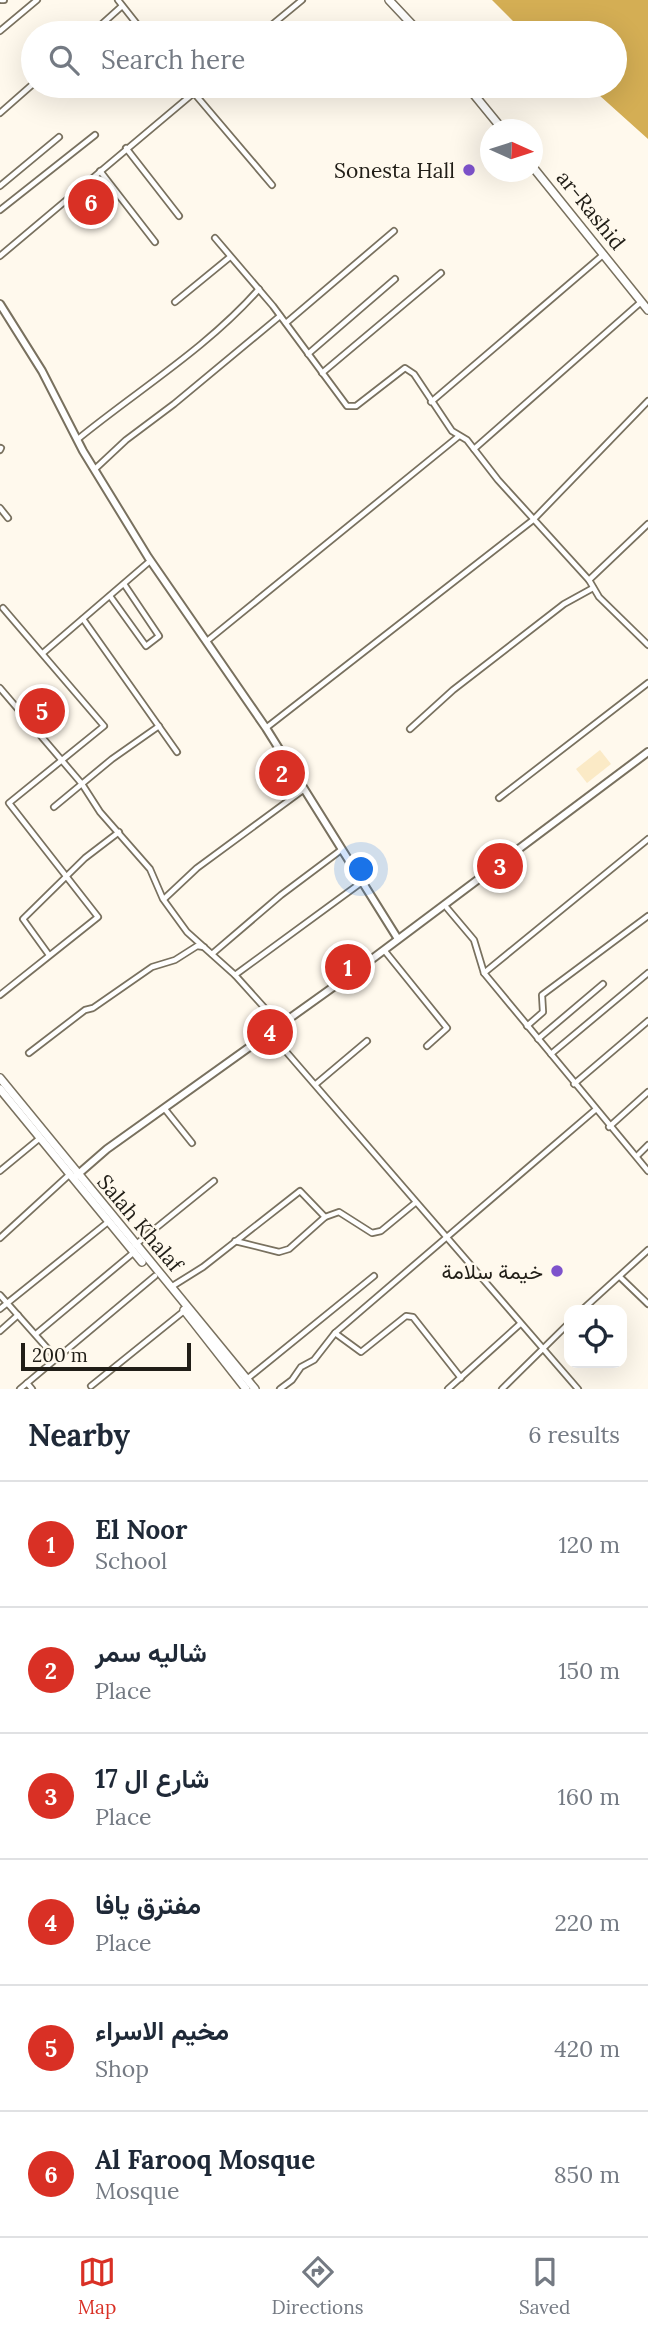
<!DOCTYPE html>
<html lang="en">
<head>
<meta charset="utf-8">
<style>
	body { margin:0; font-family:Lora,Vazirmatn,serif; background:#f2f2f3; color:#1f2937 }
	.controls { position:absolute; right:21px; bottom:21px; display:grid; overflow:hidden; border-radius:14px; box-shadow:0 7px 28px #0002 }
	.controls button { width:63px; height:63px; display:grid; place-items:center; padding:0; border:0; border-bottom:2px solid #e0e1e3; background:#fff; color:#1f2937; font:35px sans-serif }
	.compass { position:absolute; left:480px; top:119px; width:63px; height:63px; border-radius:50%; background:#fff; box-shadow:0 7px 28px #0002; rotate:93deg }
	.scale { position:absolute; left:21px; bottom:18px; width:170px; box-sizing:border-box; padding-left:7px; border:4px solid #211e17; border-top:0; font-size:19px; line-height:24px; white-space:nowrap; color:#211e17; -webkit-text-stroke:5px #fff9ed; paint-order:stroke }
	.you { position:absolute; left:362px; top:870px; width:24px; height:24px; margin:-18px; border:5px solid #fff; border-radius:50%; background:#1a73e8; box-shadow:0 0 0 10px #1a73e833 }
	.badge { display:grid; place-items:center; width:46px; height:46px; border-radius:50%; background:#d93025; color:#fff; font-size:23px; font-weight:700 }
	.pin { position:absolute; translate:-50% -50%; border:4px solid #fff; box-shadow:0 2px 7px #0006 }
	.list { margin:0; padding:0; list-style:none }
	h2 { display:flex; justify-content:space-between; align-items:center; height:91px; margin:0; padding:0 28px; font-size:30px }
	h2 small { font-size:23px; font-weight:400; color:#747a83 }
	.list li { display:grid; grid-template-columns:46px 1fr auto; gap:21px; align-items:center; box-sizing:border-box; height:126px; padding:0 28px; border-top:2px solid #e0e1e3 }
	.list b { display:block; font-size:26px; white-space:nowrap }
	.list p { margin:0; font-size:23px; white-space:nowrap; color:#747a83 }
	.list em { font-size:23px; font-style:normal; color:#747a83 }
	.icon { flex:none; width:38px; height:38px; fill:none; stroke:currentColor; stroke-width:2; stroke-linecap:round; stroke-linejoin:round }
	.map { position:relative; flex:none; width:648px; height:1389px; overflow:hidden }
	.search { position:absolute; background:#fff; box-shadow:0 7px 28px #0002; left:21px; right:21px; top:21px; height:77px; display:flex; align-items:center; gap:18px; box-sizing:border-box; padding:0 24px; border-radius:38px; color:#747a83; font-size:26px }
	.sheet { height:847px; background:#fff }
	nav { display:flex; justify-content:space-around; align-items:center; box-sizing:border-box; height:98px; border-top:2px solid #e0e1e3; background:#fff; font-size:19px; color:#747a83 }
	nav a { display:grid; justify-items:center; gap:4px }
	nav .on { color:#d93025 }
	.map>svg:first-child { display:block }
	.green { fill:#fbeac6 }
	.water { fill:#d4ae54 }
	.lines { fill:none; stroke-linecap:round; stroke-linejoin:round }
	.minor-casing { stroke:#79715f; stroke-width:8 }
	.tertiary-casing { stroke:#79715f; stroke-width:10 }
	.secondary-casing { stroke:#79715f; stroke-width:10 }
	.minor { stroke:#fff; stroke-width:4.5 }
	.tertiary { stroke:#fff; stroke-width:6 }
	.secondary { stroke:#fff; stroke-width:7 }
	.poi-dot { fill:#7e53cc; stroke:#fff9ed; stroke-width:2.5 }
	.labels { text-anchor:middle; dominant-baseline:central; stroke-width:5; stroke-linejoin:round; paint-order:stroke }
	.poi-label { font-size:21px; fill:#211e17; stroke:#fff9ed; text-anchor:end }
	.street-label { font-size:21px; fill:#211e17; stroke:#fff9ed }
</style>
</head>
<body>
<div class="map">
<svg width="648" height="1389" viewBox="0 0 648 1389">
	<rect width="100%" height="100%" fill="#fff9ed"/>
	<!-- green -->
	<path class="green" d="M 600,750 L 611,764 L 587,783 L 576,769 Z"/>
	<!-- water -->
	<path class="water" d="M 492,0 L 648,0 L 648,139 L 589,86 L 615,86 L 615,33 L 560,33 L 560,25 L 515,23 Z"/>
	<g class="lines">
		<!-- minor casing -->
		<g class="minor-casing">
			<g id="minor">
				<path d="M 1,0 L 4,0"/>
				<path d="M 118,0 L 144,33"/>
				<path d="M 0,31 L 37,0"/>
				<path d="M 92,33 L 122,6"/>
				<path d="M 262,33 L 302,0"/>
				<path d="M 188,86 L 272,185"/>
				<path d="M 0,113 L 33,84"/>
				<path d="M 126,148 L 179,216"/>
				<path d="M 100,171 L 155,242"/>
				<path d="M 0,186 L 59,137"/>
				<path d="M 73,195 L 86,211"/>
				<path d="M 0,210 L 95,135"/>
				<path d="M 215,238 L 273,306 L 347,406 L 356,406 L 405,368 L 414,374 L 452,431 L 467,440 L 498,480 L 589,580 L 599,597 L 648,645"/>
				<path d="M 0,256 L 202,86"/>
				<path d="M 175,302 L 230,257"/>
				<path d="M 286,323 L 394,231"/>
				<path d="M 308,354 L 395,279"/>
				<path d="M 322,373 L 441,273"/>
				<path d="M 431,402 L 604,254"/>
				<path d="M 78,439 C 138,390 207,348 259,289"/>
				<path d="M 474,449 L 641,302"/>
				<path d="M 0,450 L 1,448"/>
				<path d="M 95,469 L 126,440 L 174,404 L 280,316"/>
				<path d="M 0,508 L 8,518"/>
				<path d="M 589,580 L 648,524"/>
				<path d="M 110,596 L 146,646 L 159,636 L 124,584"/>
				<path d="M 83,619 L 177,752"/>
				<path d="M 207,641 L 459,436"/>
				<path d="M 43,653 L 150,561"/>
				<path d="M 0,688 L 82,784 L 100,812 L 150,869 L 163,899 L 187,932 L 235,975 L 280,1025"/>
				<path d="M 266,728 L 533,520 L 648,401"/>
				<path d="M 410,729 L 453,690 L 564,604 L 593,588"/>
				<path d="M 499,798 L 648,683"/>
				<path d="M 54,807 L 112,759 L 159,726"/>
				<path d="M 164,899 L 197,868 L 303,790"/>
				<path d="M 447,908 L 474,940 L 484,973 L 648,1171"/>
				<path d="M 384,950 L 447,1028 L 427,1046"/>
				<path d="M 212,954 L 281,895 L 341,850"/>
				<path d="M 49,955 L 23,919 L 85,858 L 119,832"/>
				<path d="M 484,973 L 648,839"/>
				<path d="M 235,975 L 362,882"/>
				<path d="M 0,995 L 98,917 L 9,803 L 104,726 L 3,608"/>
				<path d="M 527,1026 L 543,1012 L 542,995 L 648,916"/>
				<path d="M 270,1033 L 578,1389"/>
				<path d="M 538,1039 L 603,984"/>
				<path d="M 29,1053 L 85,1010 L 93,1008 L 152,967 L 175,960 L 197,946 L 204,947"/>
				<path d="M 551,1054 L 648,973"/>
				<path d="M 316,1084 L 367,1041"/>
				<path d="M 574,1084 L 648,1021"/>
				<path d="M 164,1108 L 192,1143"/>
				<path d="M 609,1127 L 648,1092"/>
				<path d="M 637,1156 L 648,1145"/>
				<path d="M 0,1171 L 40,1138"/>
				<path d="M 0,1238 L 70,1174"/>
				<path d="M 235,1241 L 279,1252 L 289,1249 L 325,1217 L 339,1212 L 372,1233 L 381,1231 L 415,1203"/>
				<path d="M 135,1245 L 214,1181"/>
				<path d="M 620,1277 L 648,1304"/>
				<path d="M 171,1287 L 203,1267 L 300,1191 L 325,1217"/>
				<path d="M 0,1295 L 55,1357"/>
				<path d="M 0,1309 L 108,1222"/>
				<path d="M 582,1310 L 648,1250"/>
				<path d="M 0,1331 L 18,1315"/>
				<path d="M 335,1333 L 361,1352 L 406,1316 L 413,1317 L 461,1378"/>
				<path d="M 36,1334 L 133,1253"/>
				<path d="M 247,1379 L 374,1276"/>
				<path d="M 27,1383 L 32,1389"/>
				<path d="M 91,1386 L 184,1311"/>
				<path d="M 20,1389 L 155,1276"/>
				<path d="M 280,1389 L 292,1380 L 301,1367 L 314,1360 L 335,1333 L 595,1110"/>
				<path d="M 448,1389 L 520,1324"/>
				<path d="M 502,1389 L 569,1323"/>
			</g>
		</g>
		<!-- tertiary casing -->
		<g class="tertiary-casing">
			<g id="tertiary">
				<path d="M 0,304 L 42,371 L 83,451 L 148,557 L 266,728 L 398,939"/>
				<path d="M 76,1176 L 107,1149 L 364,965 L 648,752"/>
			</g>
		</g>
		<!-- secondary casing -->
		<g class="secondary-casing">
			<g id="secondary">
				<path d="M 389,0 L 420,33"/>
				<path d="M 467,86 L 503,130"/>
				<path d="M 532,166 L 648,310"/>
				<path d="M 0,1078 L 255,1389"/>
				<path d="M 0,1089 L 142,1262"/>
				<path d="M 184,1310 L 246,1389"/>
			</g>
		</g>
		<!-- minor -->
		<use href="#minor" class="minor"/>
		<!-- tertiary -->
		<use href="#tertiary" class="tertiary"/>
		<!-- secondary -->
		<use href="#secondary" class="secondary"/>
	</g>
	<!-- markers -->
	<g class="poi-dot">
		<circle cx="469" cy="170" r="7"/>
		<circle cx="557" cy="1271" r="7"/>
	</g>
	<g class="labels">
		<!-- poi labels -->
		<g class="poi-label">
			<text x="455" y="170">Sonesta Hall</text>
			<text x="543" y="1271">خيمة سلامة</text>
		</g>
		<!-- street labels -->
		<g class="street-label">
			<text transform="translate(591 210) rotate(51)">ar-Rashid</text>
			<text transform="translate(140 1223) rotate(50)">Salah Khalaf</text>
		</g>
	</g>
</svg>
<div class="controls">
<button><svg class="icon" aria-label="locate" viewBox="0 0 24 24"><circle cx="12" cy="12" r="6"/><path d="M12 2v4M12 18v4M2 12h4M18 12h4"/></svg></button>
</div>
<svg class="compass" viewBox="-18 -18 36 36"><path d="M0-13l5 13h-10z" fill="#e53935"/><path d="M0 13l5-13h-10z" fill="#747a83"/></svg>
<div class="scale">200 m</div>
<div class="you"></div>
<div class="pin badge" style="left:348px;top:967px">1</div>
<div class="pin badge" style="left:282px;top:773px">2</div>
<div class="pin badge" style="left:500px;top:866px">3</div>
<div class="pin badge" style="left:270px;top:1032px">4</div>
<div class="pin badge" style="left:42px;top:711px">5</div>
<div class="pin badge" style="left:91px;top:202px">6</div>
<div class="search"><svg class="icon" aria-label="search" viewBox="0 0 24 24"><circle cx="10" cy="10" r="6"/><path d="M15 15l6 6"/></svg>Search here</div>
</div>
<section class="sheet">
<h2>Nearby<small>6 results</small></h2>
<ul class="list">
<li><span class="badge">1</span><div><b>El Noor</b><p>School</p></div><em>120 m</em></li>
<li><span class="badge">2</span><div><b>شاليه سمر</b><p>Place</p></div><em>150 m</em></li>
<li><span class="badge">3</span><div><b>شارع ال 17</b><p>Place</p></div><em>160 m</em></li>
<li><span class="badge">4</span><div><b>مفترق يافا</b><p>Place</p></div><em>220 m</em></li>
<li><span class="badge">5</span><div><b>مخيم الاسراء</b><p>Shop</p></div><em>420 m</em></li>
<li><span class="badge">6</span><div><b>Al Farooq Mosque</b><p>Mosque</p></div><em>850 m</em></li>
</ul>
</section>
<nav>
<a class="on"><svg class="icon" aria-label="map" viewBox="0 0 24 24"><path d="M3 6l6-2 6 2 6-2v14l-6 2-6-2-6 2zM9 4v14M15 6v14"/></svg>Map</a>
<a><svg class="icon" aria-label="directions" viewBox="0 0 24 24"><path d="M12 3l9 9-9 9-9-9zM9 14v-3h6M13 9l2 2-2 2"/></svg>Directions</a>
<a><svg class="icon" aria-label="saved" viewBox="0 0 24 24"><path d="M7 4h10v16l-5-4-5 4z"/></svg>Saved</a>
</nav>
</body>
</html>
